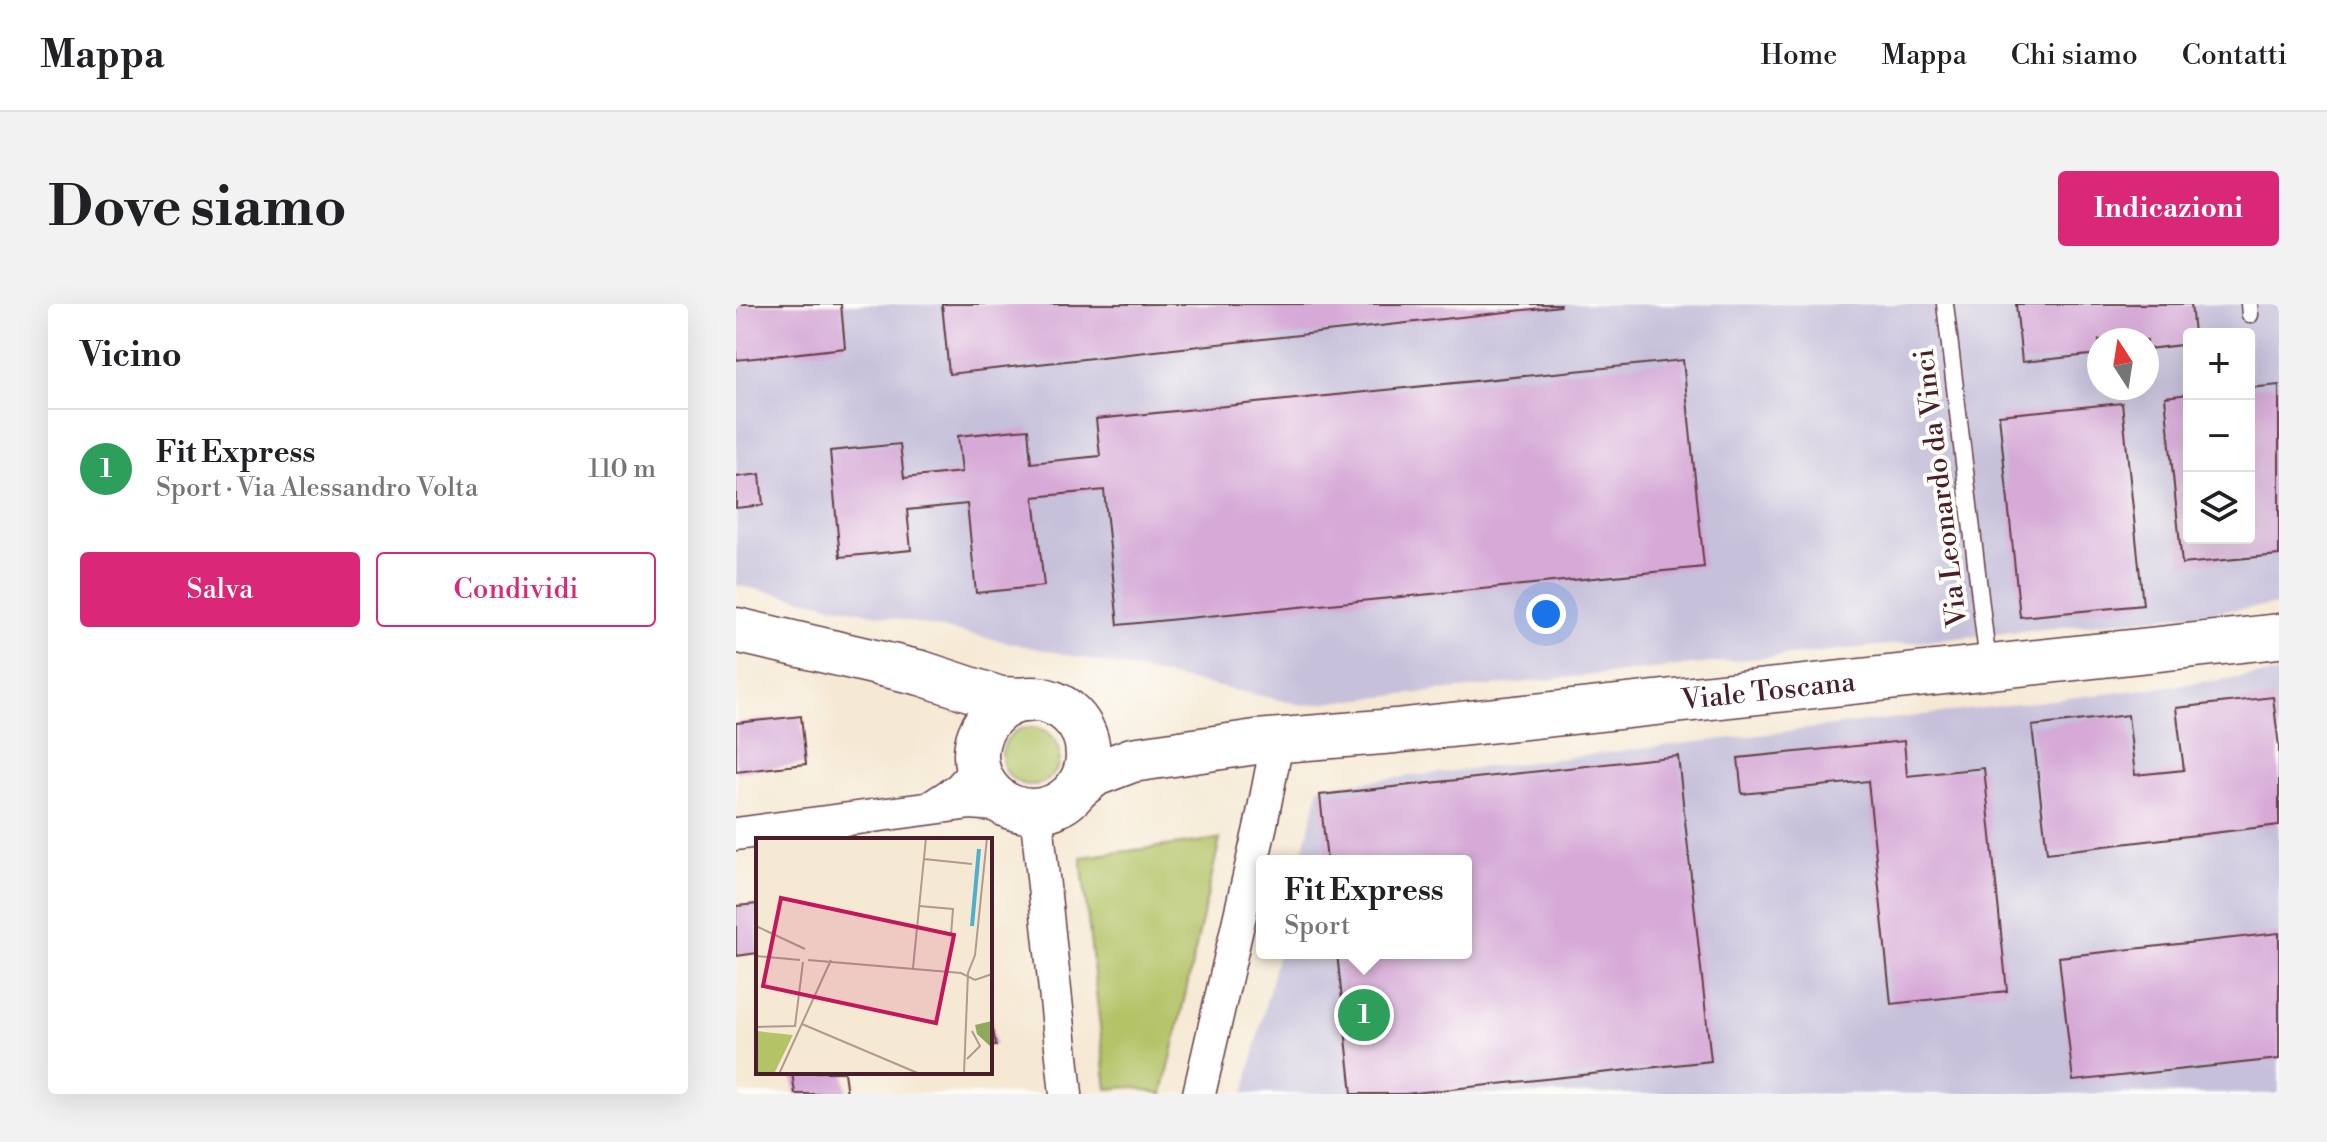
<!DOCTYPE html>
<html lang="it">
<head>
<meta charset="utf-8">
<style>
	body { margin:0; font-family:"Libre Bodoni",serif; background:#f2f2f2; color:#202124 }
	.controls { position:absolute; right:24px; top:24px; display:grid; overflow:hidden; border-radius:8px; box-shadow:0 8px 32px #0002 }
	.controls button { width:72px; height:72px; display:grid; place-items:center; padding:0; border:0; border-bottom:2px solid #e0e0e0; background:#fff; color:#202124; font:40px sans-serif }
	.compass { position:absolute; left:1351px; top:24px; width:72px; height:72px; border-radius:50%; background:#fff; box-shadow:0 8px 32px #0002; rotate:348deg }
	.you { position:absolute; left:810px; top:310px; width:28px; height:28px; margin:-20px; border:6px solid #fff; border-radius:50%; background:#1a73e8; box-shadow:0 0 0 12px #1a73e833 }
	.badge { display:grid; place-items:center; width:52px; height:52px; border-radius:50%; background:#db2777; color:#fff; font-size:26px; font-weight:700 }
	.pin { position:absolute; translate:-50% -50%; border:4px solid #fff; box-shadow:0 2px 8px #0006 }
	.popup { position:absolute; left:520px; top:551px; width:216px; height:104px; box-sizing:border-box; display:grid; place-content:center; border-radius:8px; background:#fff; filter:drop-shadow(0 2px 6px #0005); font-size:26px; white-space:nowrap; color:#757577 }
	.popup b { font-size:30px; color:#202124 }
	.popup::after { content:''; position:absolute; left:50%; top:100%; margin-left:-16px; border:16px solid transparent; border-top-color:#fff }
	.list { margin:0; padding:0; list-style:none }
	h2 { display:flex; justify-content:space-between; align-items:center; height:104px; margin:0; padding:0 32px; font-size:34px }
	h2 small { font-size:26px; font-weight:400; color:#757577 }
	.list li { display:grid; grid-template-columns:52px 1fr auto; gap:24px; align-items:center; box-sizing:border-box; height:120px; padding:0 32px; border-top:2px solid #e0e0e0 }
	.list b { display:block; font-size:30px; white-space:nowrap }
	.list p { margin:0; font-size:26px; white-space:nowrap; color:#757577 }
	.list em { font-size:26px; font-style:normal; color:#757577 }
	.actions { display:flex; gap:16px; padding:24px 32px }
	.actions a { flex:1; padding:18px 0; border:2px solid #db2777; border-radius:8px; text-align:center; font-size:28px; color:#db2777 }
	.actions .main { background:#db2777; color:#fff }
	.icon { flex:none; width:44px; height:44px; fill:none; stroke:currentColor; stroke-width:2; stroke-linecap:round; stroke-linejoin:round }
	.map { position:relative; flex:none; width:1543px; height:790px; overflow:hidden; border-radius:8px }
	header { display:flex; align-items:center; gap:48px; box-sizing:border-box; height:112px; padding:0 40px; background:#fff; border-bottom:2px solid #e0e0e0 }
	header strong { font-size:38px }
	nav { display:flex; gap:44px; margin-inline-start:auto; font-size:28px }
	.intro { display:flex; align-items:center; justify-content:space-between; box-sizing:border-box; height:192px; padding:0 48px }
	h1 { margin:0; font-size:56px }
	.button { padding:20px 36px; border-radius:8px; background:#db2777; color:#fff; font-size:28px; font-weight:700 }
	main { display:flex; gap:48px; padding:0 48px }
	aside { flex:1; background:#fff; border-radius:8px; box-shadow:0 8px 32px #0002 }
	.map>svg:first-child { display:block }
	.industrial { fill:#c6c0da; fill-rule:evenodd }
	.green { fill:#b3c366; stroke:#7e7148; stroke-width:2 }
	.building { fill:#d6a9d7 }
	.lines { fill:none; stroke-linecap:round; stroke-linejoin:round }
	.lane-casing { stroke:#643d44; stroke-width:19 }
	.street-casing { stroke:#643d44; stroke-width:35 }
	.secondary-casing { stroke:#643d44; stroke-width:47 }
	.lane { stroke:#fff; stroke-width:16 }
	.street { stroke:#fff; stroke-width:32 }
	.secondary { stroke:#fff; stroke-width:44 }
	.labels { text-anchor:middle; dominant-baseline:central; stroke-width:8; stroke-linejoin:round; paint-order:stroke }
	.street-label { font-size:28px; fill:#4a1f2b; stroke:#fdfcf7 }
	.inset-river { fill:none; stroke:#4dafcc; stroke-width:4 }
	.inset-road { fill:none; stroke:#b19890; stroke-width:2 }
	.view { fill:#c2185b; fill-opacity:0.15; stroke:#c2185b; stroke-width:4 }
	.inset-edge { fill:none; stroke:#4a1f2b; stroke-width:4 }
</style>
</head>
<body>
<header>
<strong>Mappa</strong>
<nav><a>Home</a><a>Mappa</a><a>Chi siamo</a><a>Contatti</a></nav>
</header>
<div class="intro"><h1>Dove siamo</h1><a class="button">Indicazioni</a></div>
<main>
<aside>
<h2>Vicino<small></small></h2>
<ul class="list">
<li><span class="badge" style="background:#2e9e5b">1</span><div><b>Fit Express</b><p>Sport · Via Alessandro Volta</p></div><em>110 m</em></li>
</ul>
<div class="actions"><a class="main">Salva</a><a>Condividi</a></div>
</aside>
<div class="map">
<svg width="1543" height="790" viewBox="0 0 1543 790">
	<rect width="100%" height="100%" fill="#fdfcf7"/>
	<filter id="ink" filterUnits="userSpaceOnUse"><feTurbulence type="fractalNoise" baseFrequency=".0125" numOctaves="2"/><feDisplacementMap in="SourceGraphic" scale="16" xChannelSelector="R" yChannelSelector="G"/><feConvolveMatrix kernelMatrix="1 2 1 2 8 2 1 2 1" color-interpolation-filters="sRGB"/></filter>
	<filter id="wash" filterUnits="userSpaceOnUse"><feTurbulence type="fractalNoise" baseFrequency=".006" numOctaves="4" result="noise"/><feDisplacementMap in="SourceGraphic" scale="32" xChannelSelector="R" yChannelSelector="G"/><feGaussianBlur stdDeviation="1.8" result="paint"/><feColorMatrix in="noise" values="0 0 0 0 0 0 0 0 0 0 0 0 0 0 0 0 0 1.4 0 .05"/><feComposite in="paint" operator="in"/></filter>
	<g filter="url(#wash)">
		<rect width="100%" height="100%" fill="#f6e9d4"/>
		<!-- industrial -->
		<g class="industrial">
			<path d="M 0,0 L 1543,0 L 1543,301 L 567,401 L 0,281 ZM 1453,30 L 1513,30 L 1513,234 L 1453,234 ZM 1363,36 L 1411,36 L 1411,84 L 1363,84 Z"/>
			<path d="M 1543,369 L 1543,790 L 508,790 L 542,649 L 730,649 L 730,557 L 565,557 L 583,483 Z"/>
		</g>
		<!-- green -->
		<g class="green">
			<circle cx="295" cy="452" r="29"/>
			<path d="M 484,535 L 427,790 L 397,783 L 371,785 L 345,553 Z"/>
		</g>
		<g id="blocks">
			<!-- building -->
			<g class="building">
				<path d="M 0,0 L 105,0 L 109,44 L 0,56 Z"/>
				<path d="M 206,0 L 824,0 L 824,2 L 213,70 Z"/>
				<path d="M 1280,0 L 1455,0 L 1458,30 L 1453,30 L 1453,40 L 1411,45 L 1411,36 L 1363,36 L 1363,50 L 1286,58 Z"/>
				<path d="M 947,56 L 968,263 L 382,321 L 368,186 L 298,193 L 308,282 L 240,289 L 231,200 L 171,206 L 175,246 L 104,253 L 94,147 L 164,140 L 168,174 L 226,168 L 222,132 L 292,125 L 295,159 L 364,152 L 360,115 Z"/>
				<path d="M 1543,81 L 1543,251 L 1446,260 L 1429,93 L 1453,90 L 1453,234 L 1513,234 L 1513,84 Z"/>
				<path d="M 1386,99 L 1407,301 L 1284,313 L 1263,111 Z"/>
				<path d="M 24,170 L 27,201 L 0,204 L 0,173 Z"/>
				<path d="M 1537,393 L 1543,443 L 1543,521 L 1311,549 L 1296,422 L 1392,411 L 1399,471 L 1448,466 L 1440,404 Z"/>
				<path d="M 65,412 L 70,460 L 0,468 L 0,419 Z"/>
				<path d="M 1168,437 L 1171,472 L 1248,464 L 1271,687 L 1155,700 L 1132,477 L 1006,490 L 1002,454 Z"/>
				<path d="M 942,452 L 975,757 L 669,790 L 616,790 L 601,649 L 730,649 L 730,557 L 591,557 L 584,491 Z"/>
				<path d="M 22,600 L 22,649 L 0,652 L 0,602 Z"/>
				<path d="M 1543,629 L 1543,755 L 1337,777 L 1323,653 Z"/>
				<path d="M 254,712 L 260,741 L 254,742 Z"/>
				<path d="M 56,768 L 108,768 L 111,790 L 59,790 Z"/>
			</g>
		</g>
	</g>
	<g filter="url(#ink)">
		<use href="#blocks" fill-opacity="0" stroke="#643d44" stroke-width="2"/>
		<g class="lines">
			<!-- lane casing -->
			<g class="lane-casing">
				<g id="lane">
					<path d="M 1209,0 L 1252,360"/>
					<path d="M 1513,0 L 1514,11"/>
				</g>
			</g>
			<!-- street casing -->
			<g class="street-casing">
				<g id="street">
					<path d="M 197,502 L 223,485 L 242,464"/>
					<path d="M 300,507 L 330,790"/>
					<path d="M 0,530 L 235,499 L 272,502"/>
					<path d="M 463,790 L 525,520 L 538,454 L 536,437"/>
				</g>
			</g>
			<!-- secondary casing -->
			<g class="secondary-casing">
				<g id="secondary">
					<path d="M 0,326 L 185,369 L 264,395 L 291,396"/>
					<circle cx="296" cy="451" r="56"/>
					<path id="s1" d="M 340,485 L 359,470 L 396,456 L 520,438 L 659,427 L 1543,332"/>
				</g>
			</g>
			<!-- lane -->
			<use href="#lane" class="lane"/>
			<!-- street -->
			<use href="#street" class="street"/>
			<!-- secondary -->
			<use href="#secondary" class="secondary"/>
		</g>
	</g>
	<g class="labels">
		<!-- street labels -->
		<g class="street-label">
			<text transform="translate(1205 184) rotate(-97)">Via Leonardo da Vinci</text>
			<text stroke="none"><textPath href="#s1" startOffset="704">Viale Toscana</textPath></text>
		</g>
	</g>
	<!-- overview -->
	<g transform="translate(20 534)">
		<rect width="236" height="236" fill="#f6e9d4"/>
		<path d="M 0,193 L 37,197 L 18,236 L 0,236 Z" fill="#b3c366"/>
		<path d="M 236,183 L 236,210 L 221,196 L 219,187 Z" fill="#8ea95b"/>
		<path class="inset-river" d="M 216,88 L 223,11"/>
		<path class="inset-road" d="M 168,21 L 216,26M 163,68 L 197,71 L 195,97M 0,88 L 49,111M 0,118 L 44,122M 52,122 L 205,135 L 219,142 L 236,136M 157,130 L 170,0M 46,186 L 164,236M 0,189 L 39,188 L 47,124M 211,221 L 224,208 L 216,193M 23,236 L 75,122M 208,236 L 212,135 L 219,117 L 231,0"/>
		<path class="view" d="M 25,60 L 198,97 L 180,185 L 7,148 Z"/>
		<rect width="236" height="236" class="inset-edge"/>
	</g>
</svg>
<div class="controls">
<button>+</button>
<button>−</button>
<button><svg class="icon" aria-label="layers" viewBox="0 0 24 24"><path d="M12 4l9 5-9 5-9-5zM3 14l9 5 9-5"/></svg></button>
</div>
<svg class="compass" viewBox="-18 -18 36 36"><path d="M0-13l5 13h-10z" fill="#e53935"/><path d="M0 13l5-13h-10z" fill="#757577"/></svg>
<div class="you"></div>
<div class="pin badge" style="left:628px;top:711px;background:#2e9e5b">1</div>
<div class="popup"><b>Fit Express</b>Sport</div>
</div>
</main>
</body>
</html>
